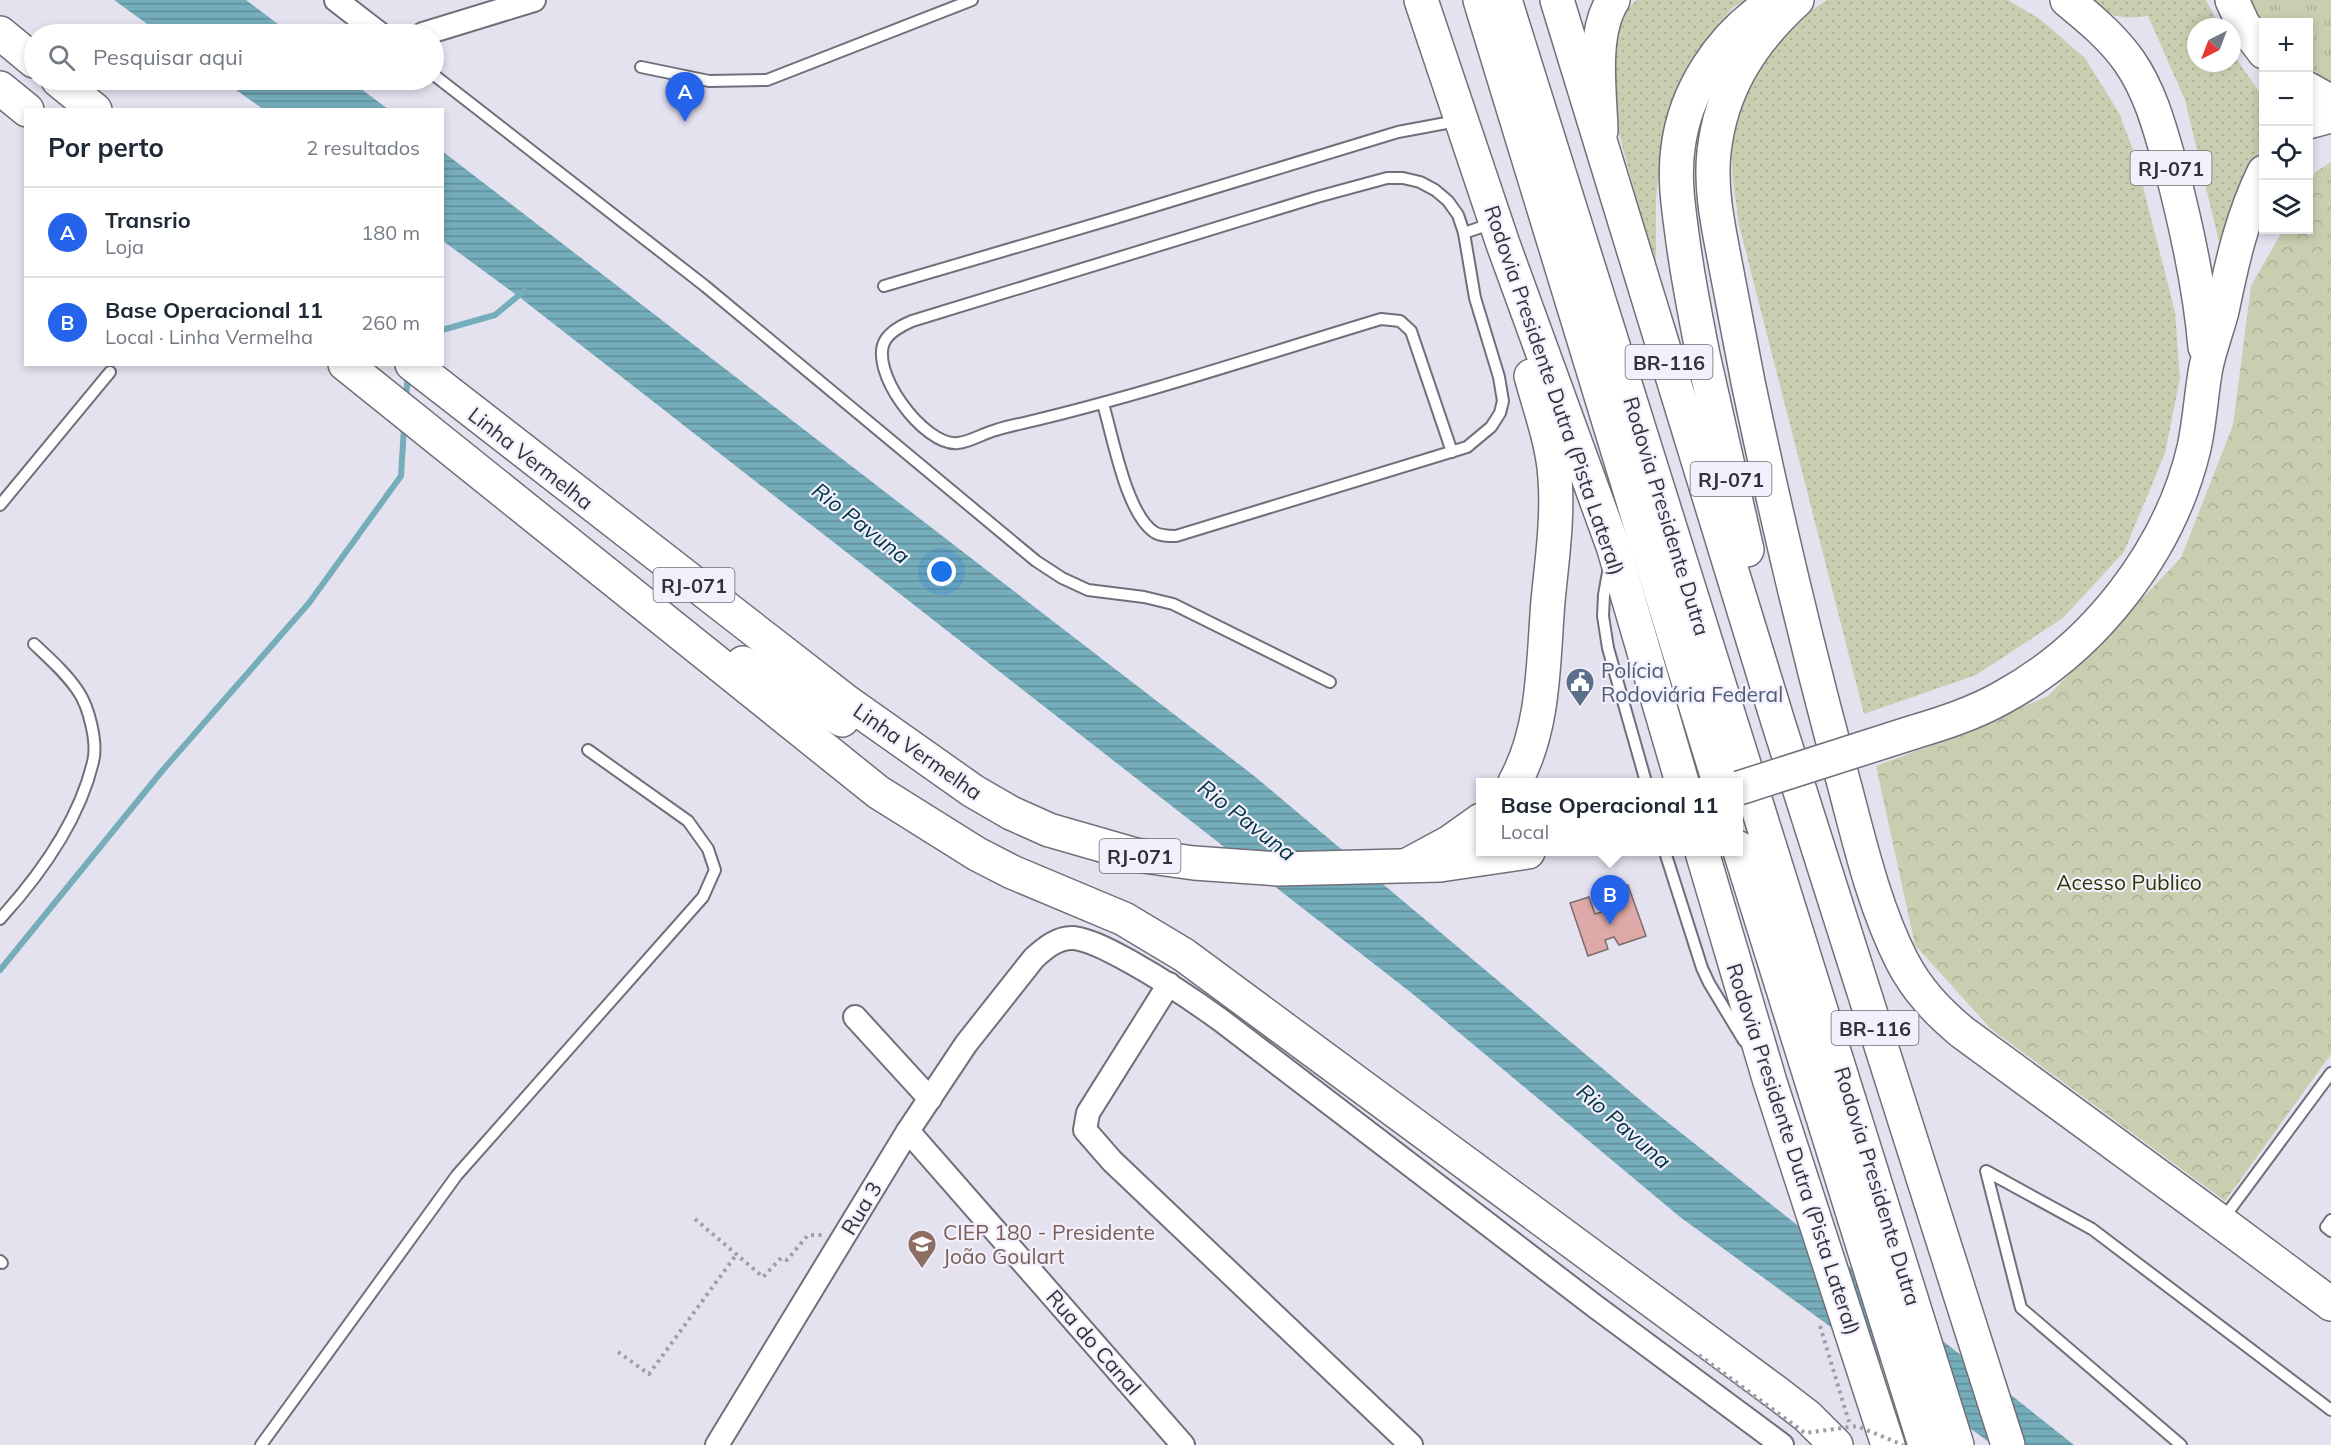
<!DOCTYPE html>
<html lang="pt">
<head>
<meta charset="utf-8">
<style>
	body { margin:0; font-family:Mulish,sans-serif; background:#f6f6f7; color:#1f2937 }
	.controls { position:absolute; right:18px; top:18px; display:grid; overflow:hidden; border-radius:0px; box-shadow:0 3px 9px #0003 }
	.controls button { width:54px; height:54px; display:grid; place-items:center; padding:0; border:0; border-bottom:2px solid #e0e1e3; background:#fff; color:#1f2937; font:30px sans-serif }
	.compass { position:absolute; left:2187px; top:18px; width:54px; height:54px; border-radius:50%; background:#fff; box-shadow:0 3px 9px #0003; rotate:222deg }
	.you { position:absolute; left:942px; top:572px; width:21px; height:21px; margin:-15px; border:4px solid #fff; border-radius:50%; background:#1a73e8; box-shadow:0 0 0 9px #1a73e833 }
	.badge { display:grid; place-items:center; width:39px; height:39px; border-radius:50%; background:#2563eb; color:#fff; font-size:20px; font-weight:700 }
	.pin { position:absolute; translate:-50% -50px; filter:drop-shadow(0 2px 3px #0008) }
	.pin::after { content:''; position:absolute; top:32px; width:21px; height:18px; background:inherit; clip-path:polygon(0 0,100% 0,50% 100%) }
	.popup { position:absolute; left:1476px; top:778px; width:267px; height:78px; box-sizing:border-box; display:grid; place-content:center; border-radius:0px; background:#fff; filter:drop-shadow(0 2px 4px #0005); font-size:20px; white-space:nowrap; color:#747a83 }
	.popup b { font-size:22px; color:#1f2937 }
	.popup::after { content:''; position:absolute; left:50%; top:100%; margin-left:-12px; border:12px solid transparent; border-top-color:#fff }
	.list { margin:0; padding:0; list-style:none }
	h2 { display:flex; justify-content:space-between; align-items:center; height:78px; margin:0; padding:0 24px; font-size:26px }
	h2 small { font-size:20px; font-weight:400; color:#747a83 }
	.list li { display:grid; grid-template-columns:39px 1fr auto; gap:18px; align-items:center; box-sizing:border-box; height:90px; padding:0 24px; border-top:2px solid #e0e1e3 }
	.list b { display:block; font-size:22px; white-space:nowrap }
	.list p { margin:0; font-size:20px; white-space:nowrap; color:#747a83 }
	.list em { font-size:20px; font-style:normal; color:#747a83 }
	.icon { flex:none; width:33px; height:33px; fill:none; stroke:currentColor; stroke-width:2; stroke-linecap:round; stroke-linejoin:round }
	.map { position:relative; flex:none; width:2331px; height:1445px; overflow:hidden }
	.search { position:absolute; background:#fff; box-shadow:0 3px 9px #0003; left:24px; top:24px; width:420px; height:66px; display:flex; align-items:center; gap:15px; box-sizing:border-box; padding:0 21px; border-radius:33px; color:#747a83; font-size:22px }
	.panel { position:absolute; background:#fff; box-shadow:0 3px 9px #0003; left:24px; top:108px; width:420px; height:258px; border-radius:0px }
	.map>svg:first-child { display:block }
	.grass { fill:url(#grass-dots) }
	.forest { fill:url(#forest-crowns) }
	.park { fill:url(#park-tufts) }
	.water { fill:url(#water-rules) }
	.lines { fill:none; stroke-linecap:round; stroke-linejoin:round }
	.stream { stroke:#75adbb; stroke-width:6 }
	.building { fill:#dea9a7; stroke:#7b6d6c; stroke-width:1.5 }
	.lane-casing { stroke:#716f7a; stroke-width:14 }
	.street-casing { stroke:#716f7a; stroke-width:26 }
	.primary-casing { stroke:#716f7a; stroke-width:36 }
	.highway-casing { stroke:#716f7a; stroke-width:36 }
	.path { stroke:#9f9da8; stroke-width:4; stroke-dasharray:3 4.5; stroke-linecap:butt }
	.lane { stroke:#fff; stroke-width:10 }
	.street { stroke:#fff; stroke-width:22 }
	.primary { stroke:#fff; stroke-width:33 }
	.highway { stroke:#fff; stroke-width:33 }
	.highway-bridge-casing { stroke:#716f7a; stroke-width:36; stroke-linecap:butt }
	.path-bridge { stroke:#9f9da8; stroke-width:4; stroke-dasharray:3 4.5; stroke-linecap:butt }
	.highway-bridge { stroke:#fff; stroke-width:33 }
	.labels { text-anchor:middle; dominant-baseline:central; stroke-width:4.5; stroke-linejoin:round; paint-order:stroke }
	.shield { fill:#f3effd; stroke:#6d6b72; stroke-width:1.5 }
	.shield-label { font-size:20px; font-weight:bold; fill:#333237 }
	.street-label { font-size:21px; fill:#333237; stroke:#f3effd }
	.service-label { font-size:21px; fill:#4e5e75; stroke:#f3effd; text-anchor:start }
	.park-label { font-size:21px; fill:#2f3500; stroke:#f3effd }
	.education-label { font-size:21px; fill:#785e54; stroke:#f3effd; text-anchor:start }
	.water-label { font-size:22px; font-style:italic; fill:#003641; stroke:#f3effd }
</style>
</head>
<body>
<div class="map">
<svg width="2331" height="1445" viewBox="0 0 2331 1445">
	<defs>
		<pattern id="grass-dots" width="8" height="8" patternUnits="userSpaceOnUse" patternTransform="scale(1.5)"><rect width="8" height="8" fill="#c8ceaf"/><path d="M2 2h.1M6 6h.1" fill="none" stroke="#acb197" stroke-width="1.8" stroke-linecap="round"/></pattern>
		<pattern id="forest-crowns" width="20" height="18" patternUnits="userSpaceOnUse" patternTransform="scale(1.5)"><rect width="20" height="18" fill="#c8ceaf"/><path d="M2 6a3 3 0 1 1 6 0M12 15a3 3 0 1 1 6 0" fill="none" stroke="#acb197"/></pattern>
		<pattern id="park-tufts" width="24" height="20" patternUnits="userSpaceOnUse" patternTransform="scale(1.5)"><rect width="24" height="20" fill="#c8ceaf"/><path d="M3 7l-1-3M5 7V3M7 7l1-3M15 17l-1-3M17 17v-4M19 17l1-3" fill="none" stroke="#acb197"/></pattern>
		<pattern id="water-rules" width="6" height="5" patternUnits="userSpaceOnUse" patternTransform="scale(1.5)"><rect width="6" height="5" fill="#75adbb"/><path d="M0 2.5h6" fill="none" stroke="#618d99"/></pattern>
	</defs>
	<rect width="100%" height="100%" fill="#e5e2f0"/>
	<!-- grass -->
	<g class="grass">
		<path d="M 1636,0 L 1746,0 L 1732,8 L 1689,64 L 1664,130 L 1656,197 L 1656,272 L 1613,111 L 1610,53 L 1622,15 Z"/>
		<path d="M 1827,0 L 2008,0 L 2041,20 L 2085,58 L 2119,113 L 2135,155 L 2175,312 L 2180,378 L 2165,453 L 2124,552 L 2063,618 L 1976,675 L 1864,714 L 1739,225 C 1737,205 1732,184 1732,165 C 1732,91 1766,38 1827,0 Z"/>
		<path d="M 2087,0 L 2206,0 L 2220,27 L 2196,27 L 2196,63 L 2232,63 L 2232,52 L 2263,98 L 2264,137 L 2263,145 L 2219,242 L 2185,100 L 2148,16 C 2121,20 2110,16 2087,0 Z"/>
	</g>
	<!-- forest -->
	<path class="forest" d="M 2331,162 L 2331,1054 L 2225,1201 L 1991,1029 L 1915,945 L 1876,766 L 1932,745 L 2048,696 L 2181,558 L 2233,425 L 2251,286 L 2283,230 L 2308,230 L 2309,183 L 2315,172 Z"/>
	<!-- park -->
	<path class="park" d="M 2251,0 L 2331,0 L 2331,84 L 2309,73 L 2308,22 L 2264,22 L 2263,25 Z"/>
	<!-- water -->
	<g class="water">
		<path d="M 114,0 L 246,0 L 291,34 L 161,34 Z"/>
		<path d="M 222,80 L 349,80 L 388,109 L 263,109 Z"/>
		<path d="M 442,151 L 1253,775 L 1646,1105 L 2074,1445 L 1993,1445 L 1680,1217 L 1414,995 L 518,296 L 443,241 Z"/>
	</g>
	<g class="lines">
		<!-- stream -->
		<g class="stream">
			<path d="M 442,330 L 495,315 L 524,291"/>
			<path d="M 406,398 L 408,373"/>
			<path d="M 0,970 L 162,771 L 309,603 L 401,476 L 404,427"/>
		</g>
	</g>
	<!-- building -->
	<path class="building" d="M 1628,885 L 1646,936 L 1619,945 L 1614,937 L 1605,940 L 1608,949 L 1588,956 L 1570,903 L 1589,897 L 1595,914 L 1611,909 L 1605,893 Z"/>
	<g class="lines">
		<!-- lane casing -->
		<g class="lane-casing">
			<g id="lane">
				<path d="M 641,67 L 709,81 L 767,80 L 972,0"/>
				<path d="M 434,75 L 705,286 L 1036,561 L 1062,578 L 1088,590 L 1144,597 L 1173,604 L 1330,682"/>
				<path d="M 1464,233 L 1493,223"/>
				<path d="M 884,286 L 1112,219 L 1398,132 L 1457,121"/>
				<path d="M 1103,404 C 1113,437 1126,513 1154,532 C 1160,536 1168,536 1176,536 L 1467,447 L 1491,427 L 1500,413 L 1503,401 L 1499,377 L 1475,298 L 1464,233 L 1458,215 L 1448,201 L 1435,190 L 1420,182 L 1403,178 L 1387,178 L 1317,197 L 912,321 C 903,325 892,330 886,339 C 866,368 924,447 958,443 C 970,442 984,433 996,430 C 1008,426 1020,424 1032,421 C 1149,393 1265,354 1381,319 L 1400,321 L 1411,331 L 1452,452"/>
				<path d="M 0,505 L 110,372"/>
				<path d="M 1609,567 L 1604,595 L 1603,616 L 1608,648 L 1646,782"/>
				<path d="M 1665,852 L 1702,968 L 1709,983 L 1744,1041"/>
				<path d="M 0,919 C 40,875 79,821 93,762 C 98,743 89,707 78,691 C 66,673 49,658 34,644"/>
				<path d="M 2223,1219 L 2331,1073"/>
				<path d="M 2331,1220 L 2326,1227 L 2331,1231"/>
				<path d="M 0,1261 L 2,1263"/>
				<path d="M 261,1445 L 457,1175 L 703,897 L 715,870 L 708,849 L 688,821 L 588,750"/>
				<path d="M 2181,1445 L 2021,1308 L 1986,1171 L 2092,1229 L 2331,1410"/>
			</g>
		</g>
		<!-- street casing -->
		<g class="street-casing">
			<g id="street">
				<path d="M 336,0 L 380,34"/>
				<path d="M 423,34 L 534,0"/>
				<path d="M 1169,984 L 1088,1113 L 1085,1130 L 1112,1161 L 1411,1445"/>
				<path d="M 855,1017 L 930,1099"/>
				<path d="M 908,1131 L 1183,1445"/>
				<path d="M 717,1445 L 908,1131 L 966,1044 L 1034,958 C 1045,948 1058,937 1074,938 C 1093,941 1112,952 1129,961 C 1161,979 1192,999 1222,1021 L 1596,1307 L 1782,1445"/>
			</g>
		</g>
		<!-- primary casing -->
		<g class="primary-casing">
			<g id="primary">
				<path d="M 2232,0 L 2243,24 L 2264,52"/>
				<path d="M 2308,89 L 2331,102"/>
				<path d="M 1601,131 C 1600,91 1591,35 1613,0"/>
				<path d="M 2221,1222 L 2331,1304"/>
			</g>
		</g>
		<!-- highway casing -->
		<g class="highway-casing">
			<g id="highway">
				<path d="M 1421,0 L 1503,244 L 1613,546 L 1682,782"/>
				<path d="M 1480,0 L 1719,782"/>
				<path d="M 1505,0 L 1957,1445"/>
				<path d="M 1557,0 L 1779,725 L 2008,1445"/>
				<path d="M 1797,0 C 1751,42 1721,89 1714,152 C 1710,189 1718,225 1725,262 C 1733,302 1740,342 1748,382 C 1775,511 1805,638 1839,765 C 1857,830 1871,900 1902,961 C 1917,990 1937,1011 1962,1032 L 2221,1222"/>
				<path d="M 2067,0 C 2089,18 2112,37 2129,61 C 2152,94 2161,133 2172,171 C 2187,229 2200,287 2205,347"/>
				<path d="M 0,33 L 34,61"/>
				<path d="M 58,80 L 95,110"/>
				<path d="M 0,88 L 27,110"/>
				<path d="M 2308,122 L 2331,116"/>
				<path d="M 345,364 L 878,792 L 977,854 L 1012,872 L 1124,919 L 1184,955 L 1777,1393 L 1807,1416 L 1836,1445"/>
				<path d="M 412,364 L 847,702 L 973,791 L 1011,813 L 1049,830 L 1136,855 L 1194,863 L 1278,869 L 1440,865 L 1528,852"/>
				<path d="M 1747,550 C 1732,485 1718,420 1703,355 C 1695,314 1687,275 1682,234 C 1678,205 1674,177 1678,148 C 1685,91 1720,38 1767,6"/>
				<path d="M 743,663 L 842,720"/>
				<path d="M 1914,732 C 1944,723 1975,713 2003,697 C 2095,647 2170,550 2194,448 C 2200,421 2201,394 2206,367 C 2210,348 2217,330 2222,311 C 2232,262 2242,217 2264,172"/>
				<path d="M 1515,782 C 1545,727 1543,662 1548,601 C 1552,560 1558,519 1555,478 C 1553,444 1540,409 1531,376"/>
				<path d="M 1739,848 L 1925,1445"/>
				<path d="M 1702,852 L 1770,1082 L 1888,1445"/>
				<path d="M 1411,863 L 1450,842 L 1481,820"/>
			</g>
		</g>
		<!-- path -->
		<g class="path">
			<path d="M 695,1219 L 763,1277 L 781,1258 L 787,1260 L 808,1235 L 822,1235"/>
			<path d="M 1820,1326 L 1849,1422"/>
			<path d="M 618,1352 L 649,1374 L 736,1255"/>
		</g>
		<!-- lane -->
		<use href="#lane" class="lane"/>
		<!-- street -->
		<use href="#street" class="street"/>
		<!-- primary -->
		<use href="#primary" class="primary"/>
		<!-- highway -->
		<use href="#highway" class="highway"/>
		<!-- highway-bridge casing -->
		<g class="highway-bridge-casing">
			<path id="highway-bridge" d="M 1739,788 L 1914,732"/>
		</g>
		<!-- path-bridge -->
		<path class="path-bridge" d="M 1699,1355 L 1805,1433 L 1857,1426 L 1903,1445"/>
		<!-- highway-bridge -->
		<use href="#highway-bridge" class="highway-bridge"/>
	</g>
	<!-- icons -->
	<defs>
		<g id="civic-pin" transform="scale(1.5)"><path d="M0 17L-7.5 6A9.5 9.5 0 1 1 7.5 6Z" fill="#5c6f8a" stroke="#f3effd"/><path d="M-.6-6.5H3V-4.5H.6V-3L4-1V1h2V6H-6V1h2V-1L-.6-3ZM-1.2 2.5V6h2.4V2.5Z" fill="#fff"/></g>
		<g id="school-pin" transform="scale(1.5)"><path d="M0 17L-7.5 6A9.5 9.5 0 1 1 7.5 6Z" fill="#8d6e63" stroke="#f3effd"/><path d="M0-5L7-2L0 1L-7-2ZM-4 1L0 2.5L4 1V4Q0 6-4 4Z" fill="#fff"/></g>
	</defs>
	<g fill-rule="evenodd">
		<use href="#civic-pin" x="1580" y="682"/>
		<use href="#school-pin" x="922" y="1244"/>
	</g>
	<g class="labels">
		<!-- shield labels -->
		<g class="shield">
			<rect x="2130.5" y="151" width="81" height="34" rx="4.5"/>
			<rect x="1625.5" y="345" width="87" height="34" rx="4.5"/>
			<rect x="1690.5" y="462" width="81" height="34" rx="4.5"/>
			<rect x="653.5" y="568" width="81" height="34" rx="4.5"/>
			<rect x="1099.5" y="839" width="81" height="34" rx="4.5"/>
			<rect x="1831.5" y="1011" width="87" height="34" rx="4.5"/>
		</g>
		<g class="shield-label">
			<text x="2171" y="168">RJ-071</text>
			<text x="1669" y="362">BR-116</text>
			<text x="1731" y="479">RJ-071</text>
			<text x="694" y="585">RJ-071</text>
			<text x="1140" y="856">RJ-071</text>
			<text x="1875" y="1028">BR-116</text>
		</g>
		<!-- street labels -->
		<g class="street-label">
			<text transform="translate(1555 390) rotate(71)">Rodovia Presidente Dutra (Pista Lateral)</text>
			<text transform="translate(531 458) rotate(38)">Linha Vermelha</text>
			<text transform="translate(1667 516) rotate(73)">Rodovia Presidente Dutra</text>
			<text transform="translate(918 751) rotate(35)">Linha Vermelha</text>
			<text transform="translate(1794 1149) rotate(72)">Rodovia Presidente Dutra (Pista Lateral)</text>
			<text transform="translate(1878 1186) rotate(73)">Rodovia Presidente Dutra</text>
			<text transform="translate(861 1208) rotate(-59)">Rua 3</text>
			<text transform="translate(1094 1342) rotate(49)">Rua do Canal</text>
		</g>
		<!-- service labels -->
		<g class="service-label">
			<text x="1601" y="670">Polícia<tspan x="1601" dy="24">Rodoviária Federal</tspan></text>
		</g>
		<!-- park labels -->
		<g class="park-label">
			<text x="2129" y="882">Acesso Publico</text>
		</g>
		<!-- education labels -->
		<g class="education-label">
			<text x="943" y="1232">CIEP 180 - Presidente<tspan x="943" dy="24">João Goulart</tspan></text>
		</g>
		<!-- water labels -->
		<g class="water-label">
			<text transform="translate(861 523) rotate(38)">Rio Pavuna</text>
			<text transform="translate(1247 820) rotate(38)">Rio Pavuna</text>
			<text transform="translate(1624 1126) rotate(41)">Rio Pavuna</text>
		</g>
	</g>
</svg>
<div class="controls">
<button>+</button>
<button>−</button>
<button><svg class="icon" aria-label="locate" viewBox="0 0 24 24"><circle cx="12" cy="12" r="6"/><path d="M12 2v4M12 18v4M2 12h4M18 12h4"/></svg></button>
<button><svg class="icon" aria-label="layers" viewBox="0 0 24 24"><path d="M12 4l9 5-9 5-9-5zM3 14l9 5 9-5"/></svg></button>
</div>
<svg class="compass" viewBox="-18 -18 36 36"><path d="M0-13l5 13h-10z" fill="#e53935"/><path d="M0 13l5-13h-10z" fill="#747a83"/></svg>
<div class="you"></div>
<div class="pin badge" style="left:685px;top:122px">A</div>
<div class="pin badge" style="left:1610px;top:925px">B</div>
<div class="popup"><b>Base Operacional 11</b>Local</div>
<div class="search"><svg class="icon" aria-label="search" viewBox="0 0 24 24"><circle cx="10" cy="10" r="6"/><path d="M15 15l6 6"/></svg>Pesquisar aqui</div>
<section class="panel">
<h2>Por perto<small>2 resultados</small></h2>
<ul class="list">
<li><span class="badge">A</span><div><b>Transrio</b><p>Loja</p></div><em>180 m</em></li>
<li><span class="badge">B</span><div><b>Base Operacional 11</b><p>Local · Linha Vermelha</p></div><em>260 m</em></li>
</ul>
</section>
</div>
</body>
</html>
